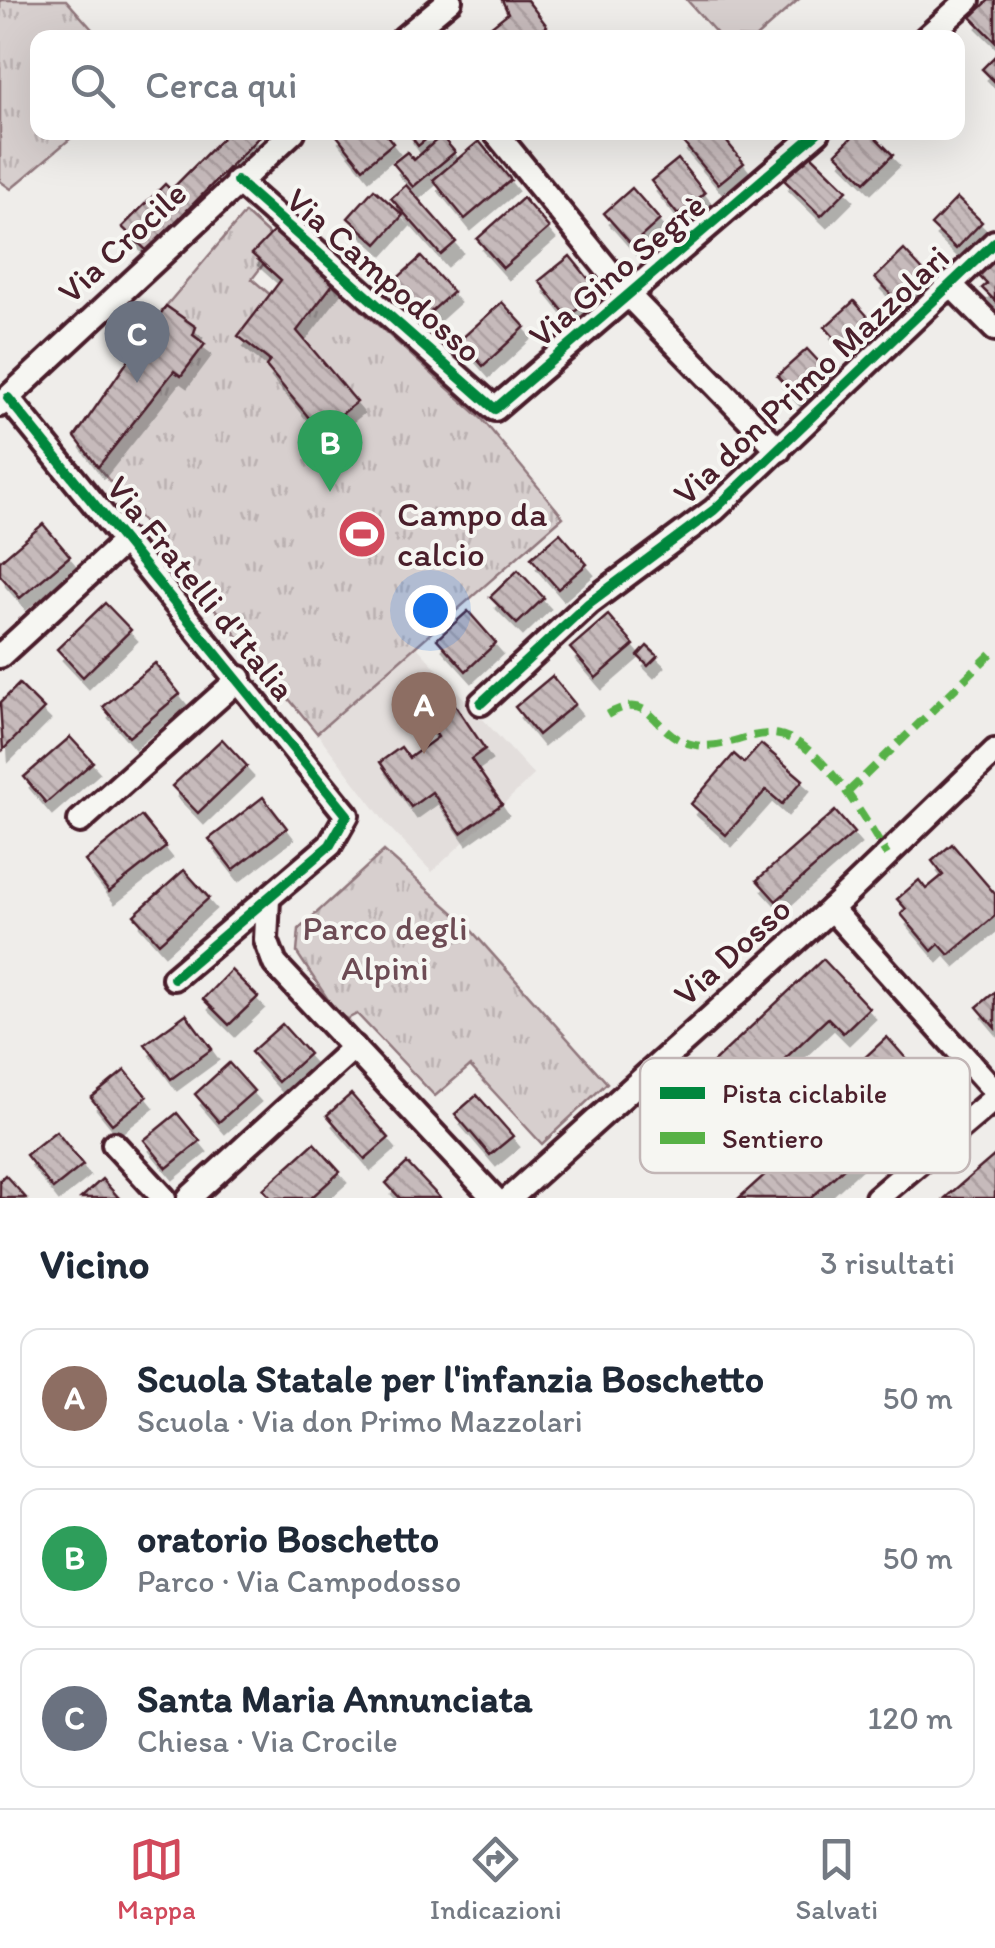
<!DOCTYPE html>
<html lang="it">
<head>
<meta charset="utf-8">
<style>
	body { margin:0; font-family:Itim,sans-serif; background:#f6f6f7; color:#1f2937 }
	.you { position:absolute; left:430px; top:610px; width:35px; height:35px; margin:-25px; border:8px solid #fff; border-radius:50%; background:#1a73e8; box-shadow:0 0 0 15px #1a73e833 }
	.badge { display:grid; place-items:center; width:65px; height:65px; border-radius:50%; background:#d1495b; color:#fff; font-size:32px; font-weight:700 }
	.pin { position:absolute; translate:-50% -82px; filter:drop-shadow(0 2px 5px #0008) }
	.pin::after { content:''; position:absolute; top:52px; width:35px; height:30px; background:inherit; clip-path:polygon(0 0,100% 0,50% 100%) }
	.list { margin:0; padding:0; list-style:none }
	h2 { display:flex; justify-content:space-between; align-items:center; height:130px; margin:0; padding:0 40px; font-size:42px }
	h2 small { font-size:32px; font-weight:400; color:#747a83 }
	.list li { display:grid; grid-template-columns:65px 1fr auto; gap:30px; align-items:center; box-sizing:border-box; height:140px; margin:0 20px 20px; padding:0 20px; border:2px solid #e0e1e3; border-radius:20px }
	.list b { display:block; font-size:38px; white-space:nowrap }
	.list p { margin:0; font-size:32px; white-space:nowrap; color:#747a83 }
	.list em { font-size:32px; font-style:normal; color:#747a83 }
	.icon { flex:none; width:55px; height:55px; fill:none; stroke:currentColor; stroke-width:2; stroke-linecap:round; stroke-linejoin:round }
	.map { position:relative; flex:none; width:995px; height:1198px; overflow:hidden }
	.search { position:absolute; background:#fff; box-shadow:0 10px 40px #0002; left:30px; right:30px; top:30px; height:110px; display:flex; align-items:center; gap:25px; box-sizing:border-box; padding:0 35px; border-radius:20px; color:#747a83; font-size:38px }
	.sheet { height:610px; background:#fff }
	nav { display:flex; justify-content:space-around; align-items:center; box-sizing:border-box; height:140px; border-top:2px solid #e0e1e3; background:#fff; font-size:28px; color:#747a83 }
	nav a { display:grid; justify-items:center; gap:5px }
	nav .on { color:#d1495b }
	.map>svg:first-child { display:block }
	.built { fill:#e3dedc }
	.grass { fill:#d7cfce; stroke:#90777c; stroke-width:2.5 }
	.park { fill:url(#park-tufts); stroke:#90777c; stroke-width:2.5 }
	.building { fill:url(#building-back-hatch); stroke:#4a1f2b; stroke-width:2.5; filter:url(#shadow) }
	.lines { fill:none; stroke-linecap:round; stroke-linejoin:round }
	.minor-casing { stroke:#4a1f2b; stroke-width:30 }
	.minor { stroke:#f6f6f2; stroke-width:22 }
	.quiet { stroke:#57b146; stroke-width:8; stroke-dasharray:15 8; stroke-linecap:butt }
	.cycleway-casing { stroke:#f6f6f2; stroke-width:16 }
	.cycleway { stroke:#00873e; stroke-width:10 }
	.labels { text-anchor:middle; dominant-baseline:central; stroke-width:8; stroke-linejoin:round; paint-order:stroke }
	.street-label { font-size:35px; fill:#4a1f2b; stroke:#f6f6f2 }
	.poi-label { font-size:35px; fill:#4a1f2b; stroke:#f6f6f2; text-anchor:start }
	.park-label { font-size:35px; fill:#6d4b54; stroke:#f6f6f2 }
	.key { fill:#f6f6f2; stroke:#c2b6b6; stroke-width:2.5 }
	.key-label { font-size:28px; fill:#4a1f2b }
</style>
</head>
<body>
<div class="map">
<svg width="995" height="1198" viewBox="0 0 995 1198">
	<defs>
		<pattern id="park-tufts" width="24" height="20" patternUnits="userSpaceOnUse" patternTransform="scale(2.5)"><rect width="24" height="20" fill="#d7cfce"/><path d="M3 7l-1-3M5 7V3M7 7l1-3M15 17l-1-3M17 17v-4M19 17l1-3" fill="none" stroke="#bab1b1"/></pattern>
		<pattern id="building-back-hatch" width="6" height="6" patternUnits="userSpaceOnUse" patternTransform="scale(2.5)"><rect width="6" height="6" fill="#c6babb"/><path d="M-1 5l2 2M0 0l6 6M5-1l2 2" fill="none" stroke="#ac9fa1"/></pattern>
		<filter id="shadow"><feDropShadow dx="6" dy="11" stdDeviation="0" flood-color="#0004"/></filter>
	</defs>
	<rect width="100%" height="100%" fill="#efedea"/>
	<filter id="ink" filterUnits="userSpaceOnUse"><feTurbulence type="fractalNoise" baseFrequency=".01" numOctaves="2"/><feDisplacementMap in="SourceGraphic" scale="20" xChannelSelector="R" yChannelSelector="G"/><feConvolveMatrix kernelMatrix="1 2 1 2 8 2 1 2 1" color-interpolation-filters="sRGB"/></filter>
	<g filter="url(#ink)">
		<!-- built -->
		<path class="built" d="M 415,645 L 534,775 L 432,872 L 388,826 L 317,733 Z"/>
		<!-- grass -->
		<path class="grass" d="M 687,0 L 798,0 L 755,38 L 720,37 Z"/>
		<!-- park -->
		<g class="park">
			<path d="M 0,0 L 66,0 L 99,37 L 38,38 L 38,132 L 77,133 L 11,189 L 0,181 Z"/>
			<path d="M 245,213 L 279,244 L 252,279 L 281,304 L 328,280 L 482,419 L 563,517 L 317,733 L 98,467 L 174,371 L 181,375 L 204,344 L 193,335 L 196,327 L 166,306 Z"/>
			<path d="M 384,851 L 463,921 L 607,1083 L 542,1144 L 470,1066 L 435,1096 L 357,1014 L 347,1019 L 337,1013 L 297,953 L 299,929 Z"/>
		</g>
		<!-- building -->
		<g class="building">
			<path d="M 502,0 L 527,0 L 547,26 L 533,38 L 488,38 L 484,32 L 508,13 Z"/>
			<path d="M 989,0 L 995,0 L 995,41 L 971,17 Z"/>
			<path d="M 995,56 L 995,82 L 982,69 Z"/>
			<path d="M 228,132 L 262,134 L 147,251 L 122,227 L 165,184 L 171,190 Z"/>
			<path d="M 334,132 L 384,132 L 393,143 L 363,168 Z"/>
			<path d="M 408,132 L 435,132 L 418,146 Z"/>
			<path d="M 690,132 L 719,132 L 744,163 L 718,184 L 681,140 Z"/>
			<path d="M 857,132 L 870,132 L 893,155 L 865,182 L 836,153 Z"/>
			<path d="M 441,136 L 455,152 L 413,187 L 393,163 L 407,152 L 414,160 Z"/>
			<path d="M 479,141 L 511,180 L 465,219 L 433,180 Z"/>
			<path d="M 809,153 L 847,190 L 821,216 L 783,179 Z"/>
			<path d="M 678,159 L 705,193 L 678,215 L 651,181 Z"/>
			<path d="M 406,185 L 456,242 L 441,255 L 391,198 Z"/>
			<path d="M 632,188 L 660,220 L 632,245 L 604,213 Z"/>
			<path d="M 374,189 L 403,215 L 377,244 L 348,218 Z"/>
			<path d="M 523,198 L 549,228 L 503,268 L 477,239 Z"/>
			<path d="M 957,198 L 982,222 L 956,249 L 931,225 Z"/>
			<path d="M 277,228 L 336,280 L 297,331 L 357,402 L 320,431 L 266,366 L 270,361 L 238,336 L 281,280 L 252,254 Z"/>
			<path d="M 904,250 L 928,276 L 899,303 L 875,278 Z"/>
			<path d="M 570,256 L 599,292 L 568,317 L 539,281 Z"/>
			<path d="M 421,257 L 453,292 L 424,318 L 392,283 Z"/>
			<path d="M 995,259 L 995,301 L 982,288 L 987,284 L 978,275 Z"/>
			<path d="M 854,301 L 879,329 L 849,354 L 825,327 Z"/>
			<path d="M 502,302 L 525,327 L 483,366 L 460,340 Z"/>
			<path d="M 166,306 L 196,327 L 193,335 L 205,344 L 181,376 L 174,371 L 98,467 L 75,437 Z"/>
			<path d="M 807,349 L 831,375 L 801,402 L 777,376 Z"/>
			<path d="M 43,524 L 70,556 L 20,598 L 0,575 L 0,561 Z"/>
			<path d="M 560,533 L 587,564 L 558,589 L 531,558 Z"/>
			<path d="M 518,570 L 544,598 L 517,624 L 490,597 Z"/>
			<path d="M 105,603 L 131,630 L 83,677 L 57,649 Z"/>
			<path d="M 468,611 L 496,643 L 466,671 L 437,639 Z"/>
			<path d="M 608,615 L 634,645 L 596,678 L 570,648 Z"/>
			<path d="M 647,646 L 658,656 L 648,666 L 638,656 Z"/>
			<path d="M 155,663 L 180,694 L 129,737 L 103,707 Z"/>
			<path d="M 552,676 L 575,704 L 538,735 L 515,707 Z"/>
			<path d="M 19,684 L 44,709 L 3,750 L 0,703 Z"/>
			<path d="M 453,702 L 485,749 L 471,759 L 502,804 L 461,833 L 432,792 L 411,807 L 380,762 L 401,747 L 409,758 L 438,737 L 427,721 Z"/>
			<path d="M 70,737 L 93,762 L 46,803 L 24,777 Z"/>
			<path d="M 222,739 L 247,766 L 198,813 L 172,786 Z"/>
			<path d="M 761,744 L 803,780 L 782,804 L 766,790 L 726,835 L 691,804 L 734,754 L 744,763 Z"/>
			<path d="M 263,797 L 287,828 L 233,870 L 209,839 Z"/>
			<path d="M 835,811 L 854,833 L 776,901 L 757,880 Z"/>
			<path d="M 141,816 L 166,847 L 109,892 L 85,861 Z"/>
			<path d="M 952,844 L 995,894 L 995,916 L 949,955 L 939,944 L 932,951 L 901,914 L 906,909 L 897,899 L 919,880 L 926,889 L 943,875 L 932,861 Z"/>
			<path d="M 184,870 L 209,898 L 159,943 L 134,915 Z"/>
			<path d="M 823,959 L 869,1008 L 843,1033 L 828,1018 L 686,1152 L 654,1118 Z"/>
			<path d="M 231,970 L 258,997 L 229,1025 L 203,999 Z"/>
			<path d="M 995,992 L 995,1028 L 977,1007 Z"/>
			<path d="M 186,1014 L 212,1049 L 171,1079 L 145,1044 Z"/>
			<path d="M 282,1024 L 309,1054 L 278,1082 L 251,1052 Z"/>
			<path d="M 887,1037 L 932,1088 L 811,1198 L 739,1198 L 874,1076 L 861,1061 Z"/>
			<path d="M 229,1063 L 254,1091 L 219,1122 L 195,1094 Z"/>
			<path d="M 125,1070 L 147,1097 L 112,1124 L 91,1098 Z"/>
			<path d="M 351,1094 L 389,1138 L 365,1159 L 327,1115 Z"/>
			<path d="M 477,1095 L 513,1136 L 490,1155 L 455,1114 Z"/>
			<path d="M 177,1113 L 200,1141 L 167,1168 L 144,1140 Z"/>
			<path d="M 56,1131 L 83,1165 L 53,1189 L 26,1155 Z"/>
			<path d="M 314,1143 L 340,1172 L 311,1198 L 271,1198 L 263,1189 Z"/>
			<path d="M 995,1155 L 995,1198 L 945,1198 Z"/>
			<path d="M 407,1163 L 440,1198 L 400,1198 L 386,1183 Z"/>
			<path d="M 5,1175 L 26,1198 L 0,1198 L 0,1180 Z"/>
			<path d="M 102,1179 L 119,1198 L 81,1198 Z"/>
		</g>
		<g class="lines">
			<!-- minor casing -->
			<g class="minor-casing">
				<g id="minor">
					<path d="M 404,38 L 450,0"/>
					<path d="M 926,38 L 968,0"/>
					<path d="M 495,132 L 630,297 L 779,450"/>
					<path d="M 237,181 L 495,409 L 818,132"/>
					<path d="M 950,284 L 995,329"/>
					<path d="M 8,398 L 347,815 L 330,845 L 174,978"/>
					<path d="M 0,405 L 293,132"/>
					<path d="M 0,656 L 126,540"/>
					<path d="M 481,703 L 589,603 L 714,510 L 995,242"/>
					<path d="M 80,821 L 240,678"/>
					<path d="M 268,899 L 266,940 L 275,964 L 494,1198"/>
					<path d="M 831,909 L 995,1091"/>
					<path d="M 114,1144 L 164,1198"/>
					<path d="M 189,1198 L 354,1047"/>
					<path d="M 510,1198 L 831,909 L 995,751"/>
					<path d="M 877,1198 L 995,1098"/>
				</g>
			</g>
			<!-- minor -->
			<use href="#minor" class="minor"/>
			<!-- quiet -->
			<g class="quiet">
				<path d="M 607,715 C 653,688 652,734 691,744 C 721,752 746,732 774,734 C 820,738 866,821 887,855"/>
				<path d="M 848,792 L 995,650"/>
			</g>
			<!-- cycleway casing -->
			<g class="cycleway-casing">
				<g id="cycleway">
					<path d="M 237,181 L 495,409 L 818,132"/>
					<path d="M 8,398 L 347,815 L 330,845 L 174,978"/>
					<path d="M 481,703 L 589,603 L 714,510 L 995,242"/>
				</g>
			</g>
			<!-- cycleway -->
			<use href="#cycleway" class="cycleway"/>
		</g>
	</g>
	<!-- icons -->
	<defs>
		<g id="stadium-disc" transform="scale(2.5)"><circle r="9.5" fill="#d1495b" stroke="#f6f6f2"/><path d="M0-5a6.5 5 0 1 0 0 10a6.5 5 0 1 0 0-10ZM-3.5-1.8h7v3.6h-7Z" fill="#fff"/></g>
	</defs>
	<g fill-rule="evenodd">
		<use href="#stadium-disc" x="362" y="534"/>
	</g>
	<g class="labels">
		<!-- street labels -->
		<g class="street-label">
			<text transform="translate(122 242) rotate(-43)">Via Crocile</text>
			<text transform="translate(617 270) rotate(-40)">Via Gino Segrè</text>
			<text transform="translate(384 275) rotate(41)">Via Campodosso</text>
			<text transform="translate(811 375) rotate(-43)">Via don Primo Mazzolari</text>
			<text transform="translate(201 588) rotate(51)">Via Fratelli d'Italia</text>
			<text transform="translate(732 951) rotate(-42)">Via Dosso</text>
		</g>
		<!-- poi labels -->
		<g class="poi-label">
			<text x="397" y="514">Campo da<tspan x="397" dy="40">calcio</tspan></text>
		</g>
		<!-- park labels -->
		<g class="park-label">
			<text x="385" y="928">Parco degli<tspan x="385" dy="40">Alpini</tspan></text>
		</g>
	</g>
	<!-- legend -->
	<rect x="640" y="1058" width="330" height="115" rx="15" class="key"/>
	<rect x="660" y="1087" width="45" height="12" fill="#00873e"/>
	<rect x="660" y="1132" width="45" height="12" fill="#57b146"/>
	<g class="key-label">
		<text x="722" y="1103">Pista ciclabile</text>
		<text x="722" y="1148">Sentiero</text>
	</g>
</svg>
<div class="you"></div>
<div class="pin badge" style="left:424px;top:754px;background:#8d6e63">A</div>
<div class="pin badge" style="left:330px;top:492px;background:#2e9e5b">B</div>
<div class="pin badge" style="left:137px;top:383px;background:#6b7280">C</div>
<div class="search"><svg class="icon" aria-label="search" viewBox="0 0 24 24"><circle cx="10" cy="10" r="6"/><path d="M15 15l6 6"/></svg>Cerca qui</div>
</div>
<section class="sheet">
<h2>Vicino<small>3 risultati</small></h2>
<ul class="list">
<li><span class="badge" style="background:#8d6e63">A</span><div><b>Scuola Statale per l'infanzia Boschetto</b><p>Scuola · Via don Primo Mazzolari</p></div><em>50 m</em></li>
<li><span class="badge" style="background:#2e9e5b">B</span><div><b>oratorio Boschetto</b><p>Parco · Via Campodosso</p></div><em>50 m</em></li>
<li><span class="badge" style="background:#6b7280">C</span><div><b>Santa Maria Annunciata</b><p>Chiesa · Via Crocile</p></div><em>120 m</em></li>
</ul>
</section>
<nav>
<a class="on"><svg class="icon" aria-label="map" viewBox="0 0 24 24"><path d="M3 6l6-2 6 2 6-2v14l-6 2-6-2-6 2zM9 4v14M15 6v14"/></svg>Mappa</a>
<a><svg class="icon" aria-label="directions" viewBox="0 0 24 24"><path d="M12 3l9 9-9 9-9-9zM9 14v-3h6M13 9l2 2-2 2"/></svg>Indicazioni</a>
<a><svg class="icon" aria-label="saved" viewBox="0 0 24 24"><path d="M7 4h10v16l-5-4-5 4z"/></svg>Salvati</a>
</nav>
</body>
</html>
